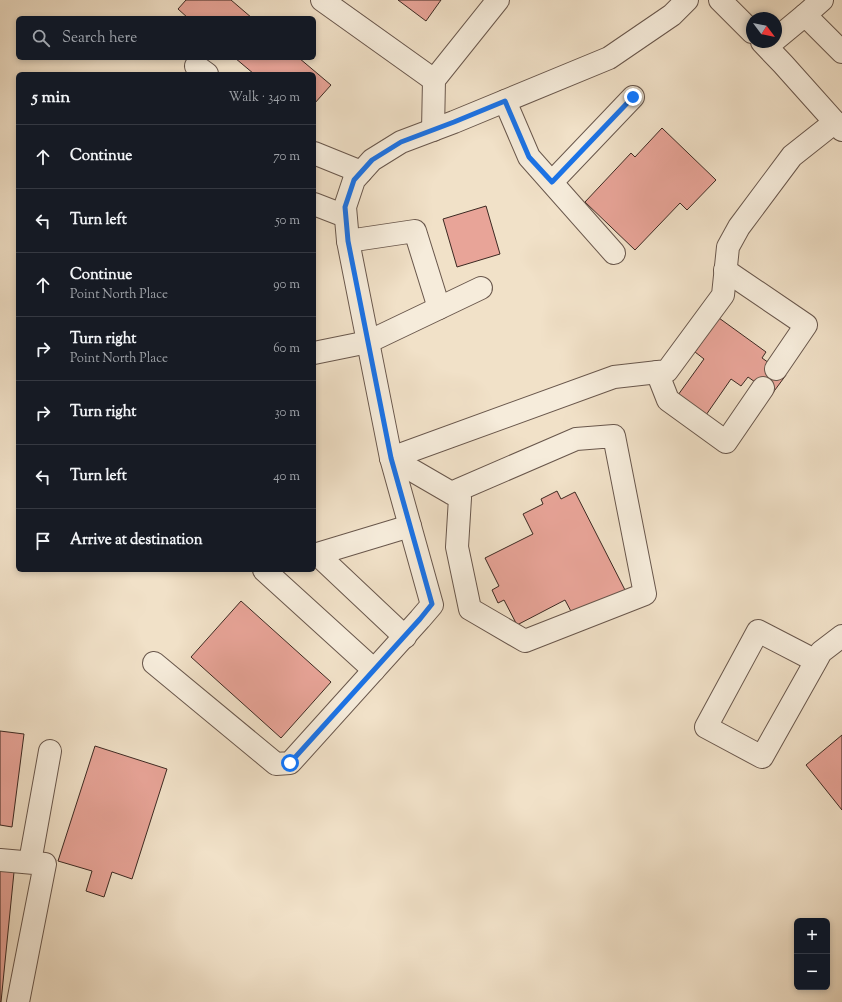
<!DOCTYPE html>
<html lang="en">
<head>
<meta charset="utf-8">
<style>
	body { margin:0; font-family:"Sorts Mill Goudy",serif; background:#20242c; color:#f1f3f6 }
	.controls { position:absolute; right:12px; bottom:12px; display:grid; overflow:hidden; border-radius:6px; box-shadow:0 2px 6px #0003 }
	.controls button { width:36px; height:36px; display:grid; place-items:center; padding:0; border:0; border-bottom:1px solid #363941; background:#171b24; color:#f1f3f6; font:20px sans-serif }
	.compass { position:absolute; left:746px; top:12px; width:36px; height:36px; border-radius:50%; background:#171b24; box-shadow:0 2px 6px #0003; rotate:122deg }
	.stop { position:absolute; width:12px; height:12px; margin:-9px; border:3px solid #1a73e8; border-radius:50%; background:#fff }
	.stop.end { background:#1a73e8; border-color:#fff; box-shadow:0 1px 4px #0008 }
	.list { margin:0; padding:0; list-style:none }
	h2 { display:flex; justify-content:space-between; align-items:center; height:52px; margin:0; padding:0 16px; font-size:17px }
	h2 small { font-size:13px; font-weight:400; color:#9ea1a6 }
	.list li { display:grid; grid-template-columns:26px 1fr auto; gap:12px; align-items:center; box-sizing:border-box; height:64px; padding:0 16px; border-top:1px solid #363941 }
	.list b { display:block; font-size:15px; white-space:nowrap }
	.list p { margin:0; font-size:13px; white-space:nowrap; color:#9ea1a6 }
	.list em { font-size:13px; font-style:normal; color:#9ea1a6 }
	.icon { flex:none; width:22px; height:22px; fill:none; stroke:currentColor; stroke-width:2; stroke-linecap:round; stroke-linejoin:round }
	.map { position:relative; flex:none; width:842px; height:1002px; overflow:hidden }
	.search { position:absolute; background:#171b24; box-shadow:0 2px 6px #0003; left:16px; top:16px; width:300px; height:44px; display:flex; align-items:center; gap:10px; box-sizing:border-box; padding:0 14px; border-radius:6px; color:#9ea1a6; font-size:15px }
	.panel { position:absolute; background:#171b24; box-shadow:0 2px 6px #0003; left:16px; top:72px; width:300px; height:500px; border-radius:6px }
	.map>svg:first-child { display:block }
	.building { fill:#e8a498; stroke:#3c2922 }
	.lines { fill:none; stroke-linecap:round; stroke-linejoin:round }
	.minor-casing { stroke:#69574c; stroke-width:24 }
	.minor { stroke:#f6ecdb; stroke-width:22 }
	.route { stroke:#1a73e8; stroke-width:5 }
</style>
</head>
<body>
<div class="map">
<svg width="842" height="1002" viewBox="0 0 842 1002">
	<rect width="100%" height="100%" fill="#f1e1c8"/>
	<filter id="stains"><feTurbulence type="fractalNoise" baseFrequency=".005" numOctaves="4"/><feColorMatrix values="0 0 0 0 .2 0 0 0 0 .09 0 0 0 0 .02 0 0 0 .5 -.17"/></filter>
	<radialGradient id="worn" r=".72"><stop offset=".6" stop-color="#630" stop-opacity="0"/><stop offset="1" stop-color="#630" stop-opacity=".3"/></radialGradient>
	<!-- building -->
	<g class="building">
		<path d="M 186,0 L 231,0 L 252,18 L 188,18 L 178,9 Z"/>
		<path d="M 398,0 L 441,0 L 426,21 Z"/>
		<path d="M 235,58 L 299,58 L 331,85 L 314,104 L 314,74 L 254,74 Z"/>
		<path d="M 662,128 L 716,180 L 687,210 L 680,203 L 635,250 L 585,202 L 631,153 L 635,157 Z"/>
		<path d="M 486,206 L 500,254 L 457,267 L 443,219 Z"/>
		<path d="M 719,318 L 766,352 L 762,358 L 786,375 L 772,394 L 748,377 L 741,386 L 731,379 L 706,415 L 678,395 L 704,359 L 695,352 Z"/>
		<path d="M 557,491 L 561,499 L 575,492 L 625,590 L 574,617 L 565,600 L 517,625 L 504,600 L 498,603 L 492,590 L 499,586 L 485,558 L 533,534 L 523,514 L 543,504 L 541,499 Z"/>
		<path d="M 241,601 L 331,682 L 281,738 L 191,657 Z"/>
		<path d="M 0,731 L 24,734 L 12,827 L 0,825 Z"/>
		<path d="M 842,735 L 842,810 L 806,765 Z"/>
		<path d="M 95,746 L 167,769 L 132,879 L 112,872 L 104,897 L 86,891 L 92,871 L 58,861 Z"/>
		<path d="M 0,871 L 14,872 L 1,1002 L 0,1002 Z"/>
	</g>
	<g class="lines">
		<!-- minor casing -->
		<g class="minor-casing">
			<g id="minor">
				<path d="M 322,0 L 434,80"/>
				<path d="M 720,0 L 752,32"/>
				<path d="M 805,15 L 822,0"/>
				<path d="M 776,39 L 805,15 L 842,52"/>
				<path d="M 762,42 L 783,64 L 842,130"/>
				<path d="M 196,66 L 207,74"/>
				<path d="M 505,101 L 529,157 L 614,253"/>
				<path d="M 433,130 L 434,80 L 498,0"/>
				<path d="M 314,153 L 361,172"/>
				<path d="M 552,182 L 633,97"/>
				<path d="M 314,204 L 345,216"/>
				<path d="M 348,241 L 415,231 L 439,308"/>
				<path d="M 725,270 L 806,325 L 776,369"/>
				<path d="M 314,353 L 368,342 L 481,288"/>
				<path d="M 657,372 L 668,400 L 726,442 L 763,388"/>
				<path d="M 391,458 L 460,498 L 457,547 L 470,609 L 525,641 L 645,594 L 614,436 L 576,439 L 451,493"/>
				<path d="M 391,458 L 614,377 L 667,371 L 723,295 L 728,247 L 739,227 L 792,156 L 835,122"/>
				<path d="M 317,554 L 405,637"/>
				<path d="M 314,555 L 410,526"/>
				<path d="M 264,570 L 374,670"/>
				<path d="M 816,661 L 758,631 L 706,727 L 762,757 L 816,661 L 821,652 L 842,636"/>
				<path d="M 154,663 L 276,764 L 290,763 L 420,619 L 432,605 L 391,458 L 348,241 L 345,207 L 354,180 L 372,160 L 401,142 L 454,122 L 609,58 L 672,15 L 687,0"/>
				<path d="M 0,860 L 45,864 L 18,1002"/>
				<path d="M 30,862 L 50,751"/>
			</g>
		</g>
		<!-- minor -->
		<use href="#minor" class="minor"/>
	</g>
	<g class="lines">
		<!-- route -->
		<path class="route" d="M 290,763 L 420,619 L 432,604 L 391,458 L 348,241 L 345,207 L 354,180 L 372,160 L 401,142 L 454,122 L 505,101 L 529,157 L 552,182 L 633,97"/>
	</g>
	<rect width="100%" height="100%" filter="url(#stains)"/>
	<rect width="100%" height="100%" fill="url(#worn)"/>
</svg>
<div class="controls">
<button>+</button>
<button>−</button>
</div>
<svg class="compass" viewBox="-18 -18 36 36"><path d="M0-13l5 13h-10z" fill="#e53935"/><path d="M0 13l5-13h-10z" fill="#9ea1a6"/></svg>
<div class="stop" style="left:290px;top:763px"></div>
<div class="stop end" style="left:633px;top:97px"></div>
<div class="search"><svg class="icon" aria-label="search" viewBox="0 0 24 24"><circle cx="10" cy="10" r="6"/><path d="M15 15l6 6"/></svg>Search here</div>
<section class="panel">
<h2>5 min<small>Walk · 340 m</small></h2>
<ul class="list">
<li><svg class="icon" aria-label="ahead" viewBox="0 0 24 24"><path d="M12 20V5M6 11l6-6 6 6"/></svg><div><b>Continue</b></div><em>70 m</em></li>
<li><svg class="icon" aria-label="left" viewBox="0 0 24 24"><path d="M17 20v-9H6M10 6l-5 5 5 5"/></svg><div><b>Turn left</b></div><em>50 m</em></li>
<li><svg class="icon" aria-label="ahead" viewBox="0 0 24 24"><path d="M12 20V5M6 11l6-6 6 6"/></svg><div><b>Continue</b><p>Point North Place</p></div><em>90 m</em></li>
<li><svg class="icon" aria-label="right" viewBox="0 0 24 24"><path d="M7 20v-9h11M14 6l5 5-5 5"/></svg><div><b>Turn right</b><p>Point North Place</p></div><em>60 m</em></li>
<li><svg class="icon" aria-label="right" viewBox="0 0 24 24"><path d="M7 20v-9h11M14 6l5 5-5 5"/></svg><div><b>Turn right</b></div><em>30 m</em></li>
<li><svg class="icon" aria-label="left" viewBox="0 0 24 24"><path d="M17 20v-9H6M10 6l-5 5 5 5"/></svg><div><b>Turn left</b></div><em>40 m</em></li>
<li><svg class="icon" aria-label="arrive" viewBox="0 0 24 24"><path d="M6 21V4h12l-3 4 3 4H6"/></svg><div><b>Arrive at destination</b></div></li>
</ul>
</section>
</div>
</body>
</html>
